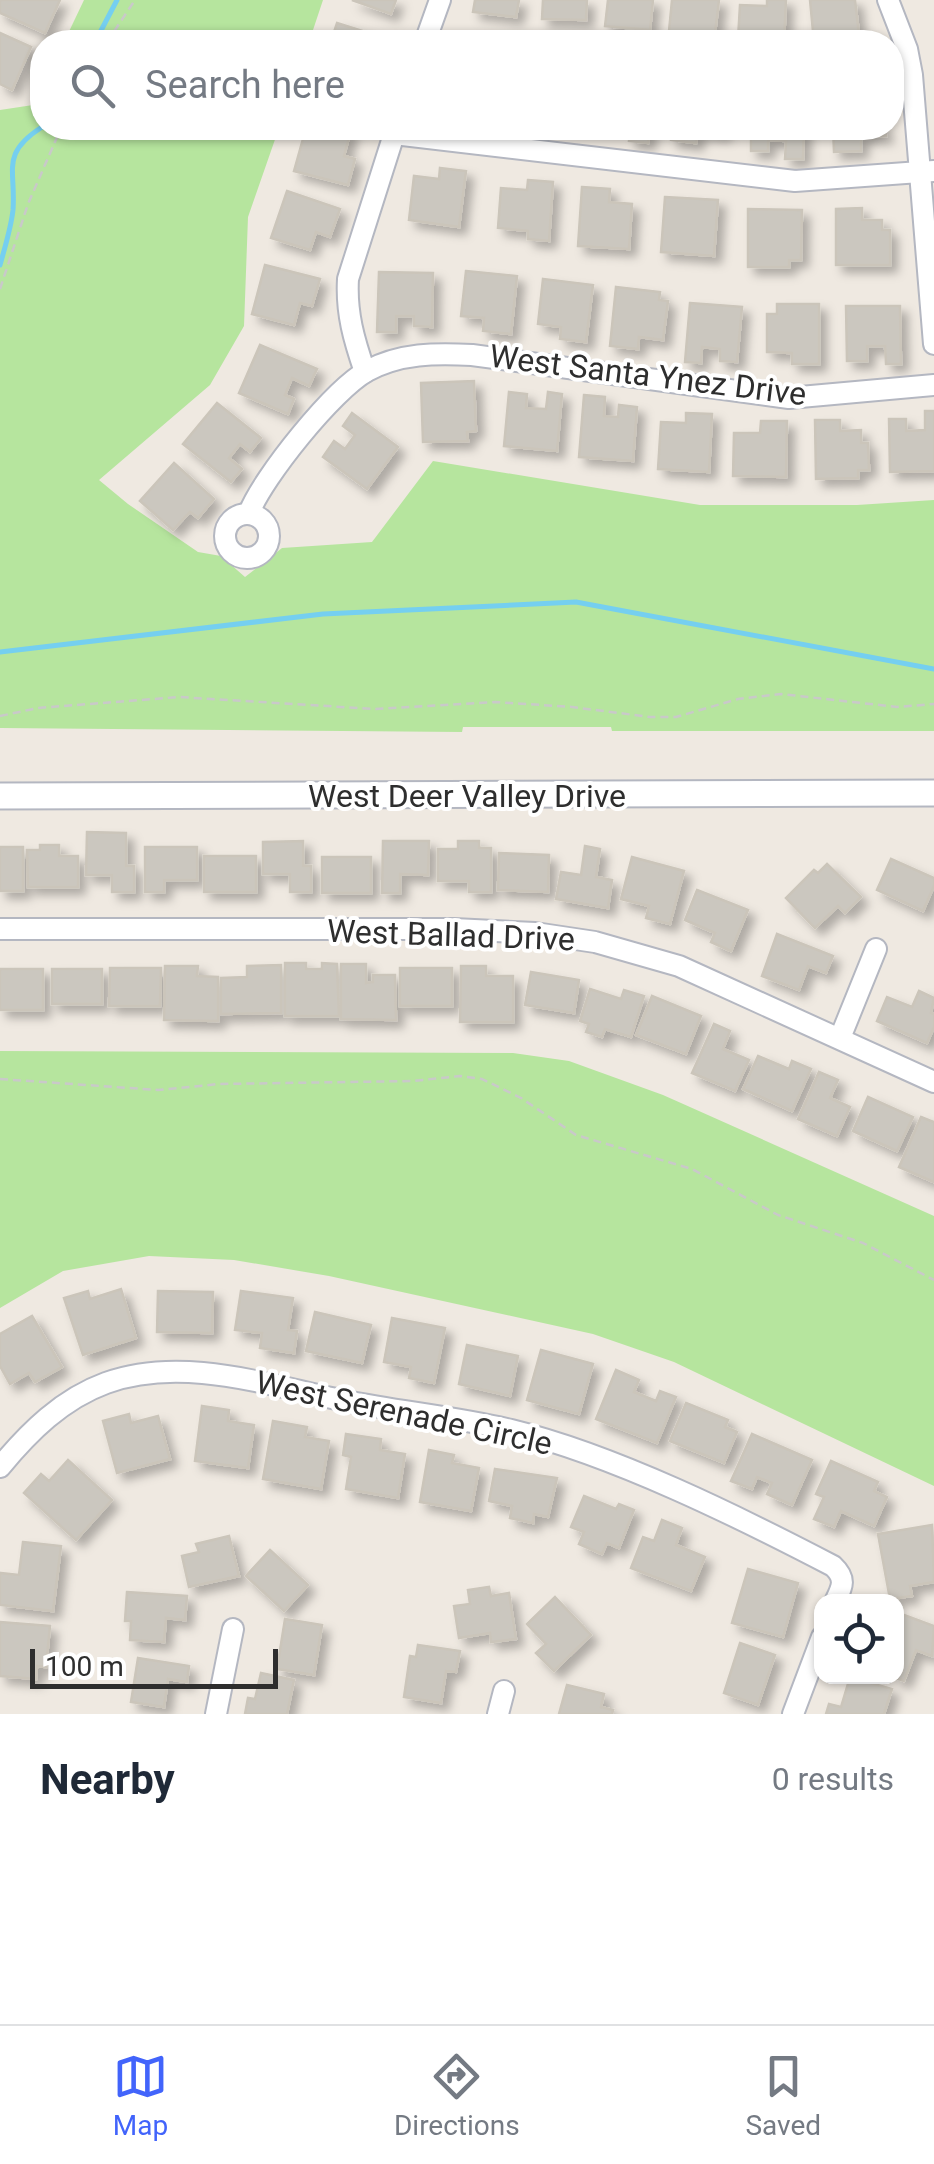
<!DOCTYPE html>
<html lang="en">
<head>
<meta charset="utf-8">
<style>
	body { margin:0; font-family:Roboto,sans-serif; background:#f6f6f7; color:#1f2937 }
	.controls { position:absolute; right:30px; bottom:30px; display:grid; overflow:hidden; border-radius:20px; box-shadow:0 2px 8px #0004 }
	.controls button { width:90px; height:90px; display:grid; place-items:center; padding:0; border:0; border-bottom:2px solid #e0e1e3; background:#fff; color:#1f2937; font:50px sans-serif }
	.scale { position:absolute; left:30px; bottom:25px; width:248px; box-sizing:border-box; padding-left:10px; border:5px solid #2e2e2e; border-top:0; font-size:28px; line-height:35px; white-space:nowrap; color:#2e2e2e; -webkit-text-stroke:8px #fff; paint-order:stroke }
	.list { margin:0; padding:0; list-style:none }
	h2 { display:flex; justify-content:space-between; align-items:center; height:130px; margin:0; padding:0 40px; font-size:42px }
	h2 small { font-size:32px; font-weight:400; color:#747a83 }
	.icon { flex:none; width:55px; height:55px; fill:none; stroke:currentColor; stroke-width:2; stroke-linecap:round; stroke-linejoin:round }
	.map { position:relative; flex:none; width:934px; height:1714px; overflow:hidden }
	.search { position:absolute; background:#fff; box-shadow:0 2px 8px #0004; left:30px; right:30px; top:30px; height:110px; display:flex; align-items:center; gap:25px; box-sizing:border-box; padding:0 35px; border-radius:40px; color:#747a83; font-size:38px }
	.sheet { height:310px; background:#fff }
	nav { display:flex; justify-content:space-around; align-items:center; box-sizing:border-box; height:140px; border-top:2px solid #e0e1e3; background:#fff; font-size:28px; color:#747a83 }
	nav a { display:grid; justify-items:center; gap:5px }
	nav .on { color:#4264fb }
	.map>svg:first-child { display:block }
	.green { fill:#b6e59e }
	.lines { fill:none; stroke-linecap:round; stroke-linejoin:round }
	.stream { stroke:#75cff0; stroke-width:5 }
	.building { fill:#cbc7bf; stroke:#cbc5ba; stroke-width:2.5; filter:url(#shadow) }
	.minor-casing { stroke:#b4b7c1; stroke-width:24 }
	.tertiary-casing { stroke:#b4b7c1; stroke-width:29 }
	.path { stroke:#c9c9c9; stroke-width:2.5; stroke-dasharray:8 5; stroke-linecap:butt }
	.minor { stroke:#fff; stroke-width:20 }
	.tertiary { stroke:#fff; stroke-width:25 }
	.labels { text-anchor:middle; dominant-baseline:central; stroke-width:8; stroke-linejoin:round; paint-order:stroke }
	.street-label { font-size:32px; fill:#2e2e2e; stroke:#fff }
</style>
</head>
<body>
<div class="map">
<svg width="934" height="1714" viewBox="0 0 934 1714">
	<defs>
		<filter id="shadow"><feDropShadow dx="7" dy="7" stdDeviation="5" flood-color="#0004"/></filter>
	</defs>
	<rect width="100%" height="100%" fill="#efe9e1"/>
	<!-- green -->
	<g class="green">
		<path d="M 84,0 L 323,0 L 309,42 L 64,42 Z"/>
		<path d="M 42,86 L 42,128 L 279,128 L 248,217 L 244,326 L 210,385 L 99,480 L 128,504 L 198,552 L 221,556 L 245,577 L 282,548 L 372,542 L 433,461 L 700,505 L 857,505 L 934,500 L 934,731 L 612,731 L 611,727 L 463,727 L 462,732 L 0,728 L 0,110 L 33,105 Z"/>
		<path d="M 0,1051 L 513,1053 L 569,1061 L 663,1095 L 934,1216 L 934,1486 L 674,1362 L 593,1334 L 329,1276 L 234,1260 L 149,1256 L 63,1271 L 0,1308 Z"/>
	</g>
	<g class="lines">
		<!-- stream -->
		<g class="stream">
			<path d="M 95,42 L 117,0"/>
			<path d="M 0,265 C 5,247 11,228 13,210 C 16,169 0,154 42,127"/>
			<path d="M 0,652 L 323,614 L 576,602 L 934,669"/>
		</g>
	</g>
	<!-- building -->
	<g class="building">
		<path d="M 0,0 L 60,0 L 45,33 L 0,13 Z"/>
		<path d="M 352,0 L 396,0 L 391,14 Z"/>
		<path d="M 475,0 L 519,0 L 516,17 L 473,12 Z"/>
		<path d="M 543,0 L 587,0 L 586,20 L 542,19 Z"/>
		<path d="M 608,0 L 653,0 L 650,30 L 605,26 Z"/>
		<path d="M 672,0 L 719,0 L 714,42 L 668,41 Z"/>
		<path d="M 767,0 L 786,0 L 784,42 L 738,39 L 740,5 L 767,6 Z"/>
		<path d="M 810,0 L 855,0 L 860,42 L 814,42 Z"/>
		<path d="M 337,23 L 394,41 L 394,42 L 331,41 Z"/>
		<path d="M 0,33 L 31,47 L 12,90 L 0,84 Z"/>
		<path d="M 306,128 L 351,130 L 344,156 L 355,159 L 348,185 L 294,171 Z"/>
		<path d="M 631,128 L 650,128 L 648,143 L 629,141 Z"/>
		<path d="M 672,128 L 724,128 L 723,134 L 698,131 L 696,143 L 671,140 Z"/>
		<path d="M 751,128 L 804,128 L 803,159 L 785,159 L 786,141 L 768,140 L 768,151 L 751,151 Z"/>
		<path d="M 833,128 L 885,128 L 886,136 L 861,137 L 861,151 L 834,152 Z"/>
		<path d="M 440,168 L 466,171 L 459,227 L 409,220 L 414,176 L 439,179 Z"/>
		<path d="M 528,180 L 553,182 L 549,241 L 528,239 L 528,231 L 498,228 L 501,188 L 527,190 Z"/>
		<path d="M 582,187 L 610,189 L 609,202 L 632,204 L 629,249 L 578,246 Z"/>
		<path d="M 287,191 L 340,209 L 330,237 L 316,232 L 310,250 L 271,238 Z"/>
		<path d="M 665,197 L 718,200 L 714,256 L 661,252 Z"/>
		<path d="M 862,208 L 862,220 L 882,220 L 882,230 L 890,230 L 890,265 L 836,265 L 836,209 Z"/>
		<path d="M 748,209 L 802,210 L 801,260 L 789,260 L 789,267 L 748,267 Z"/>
		<path d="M 265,265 L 320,279 L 312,306 L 300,303 L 294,325 L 252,314 Z"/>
		<path d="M 466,271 L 517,276 L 511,334 L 483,331 L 484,318 L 461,316 Z"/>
		<path d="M 379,272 L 433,273 L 432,327 L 414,326 L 414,316 L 396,316 L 396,332 L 377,332 Z"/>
		<path d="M 543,279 L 593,285 L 586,342 L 560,339 L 561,327 L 538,324 Z"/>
		<path d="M 616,287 L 660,292 L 659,300 L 668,301 L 663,340 L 639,337 L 638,349 L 610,346 Z"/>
		<path d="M 690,303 L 742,307 L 737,362 L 720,361 L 720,349 L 702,347 L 701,363 L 685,362 Z"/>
		<path d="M 777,304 L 819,304 L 819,364 L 792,364 L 792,353 L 767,352 L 767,314 L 777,314 Z"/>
		<path d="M 846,306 L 900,306 L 901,364 L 886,364 L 885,346 L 867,346 L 867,361 L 847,361 Z"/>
		<path d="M 260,345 L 317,369 L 309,386 L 292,378 L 285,395 L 294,399 L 288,414 L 239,393 Z"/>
		<path d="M 474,381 L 476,431 L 467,432 L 468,441 L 423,442 L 421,383 Z"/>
		<path d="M 509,392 L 527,394 L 526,408 L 546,409 L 548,392 L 562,394 L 557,451 L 504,446 Z"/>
		<path d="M 584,395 L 605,397 L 604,416 L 618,417 L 619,405 L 637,407 L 633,461 L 579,457 Z"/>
		<path d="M 217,403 L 261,438 L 250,452 L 240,444 L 229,458 L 242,469 L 231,482 L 183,444 Z"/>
		<path d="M 925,411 L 934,411 L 934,471 L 890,472 L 889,419 L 906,419 L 906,431 L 925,430 Z"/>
		<path d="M 352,413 L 398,447 L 367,489 L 323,457 L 334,441 L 345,449 L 355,435 L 343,426 Z"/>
		<path d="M 686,413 L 712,414 L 709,472 L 658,469 L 661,422 L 686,423 Z"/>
		<path d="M 815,420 L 840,420 L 840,431 L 861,430 L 861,443 L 868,443 L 869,470 L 858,470 L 858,478 L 816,479 Z"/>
		<path d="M 761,421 L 787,421 L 786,477 L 733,476 L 734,433 L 760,433 Z"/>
		<path d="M 174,463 L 214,499 L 198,518 L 190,512 L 173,530 L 140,501 Z"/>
		<path d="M 87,832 L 126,833 L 126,866 L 134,866 L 134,892 L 112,892 L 112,875 L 86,875 Z"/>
		<path d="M 303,841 L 303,866 L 311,866 L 311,892 L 290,892 L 290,874 L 263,874 L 263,842 Z"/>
		<path d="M 383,841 L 429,841 L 428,875 L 400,874 L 400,893 L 382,893 Z"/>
		<path d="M 458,841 L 479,841 L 479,848 L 491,848 L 491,892 L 469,892 L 469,881 L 438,881 L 438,849 L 458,849 Z"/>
		<path d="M 40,845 L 59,845 L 59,856 L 78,856 L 78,887 L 28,887 L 27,850 L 40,850 Z"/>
		<path d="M 585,846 L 600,849 L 596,877 L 612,880 L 608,908 L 556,899 L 561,872 L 581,875 Z"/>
		<rect x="0" y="847" width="23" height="44"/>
		<path d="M 145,847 L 197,847 L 197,880 L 164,880 L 164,892 L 145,892 Z"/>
		<path d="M 499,853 L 549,855 L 548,892 L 498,890 Z"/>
		<rect x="204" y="856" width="52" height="36"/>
		<rect x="322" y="857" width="49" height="36"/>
		<path d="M 632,857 L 684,871 L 670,924 L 646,918 L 649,906 L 621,899 Z"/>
		<path d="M 891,859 L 934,878 L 934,886 L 923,911 L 877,890 Z"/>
		<path d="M 827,864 L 861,897 L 845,913 L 838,906 L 815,928 L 786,898 L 814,870 L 818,873 Z"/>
		<path d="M 697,890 L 748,910 L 731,951 L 711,942 L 715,933 L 685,920 Z"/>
		<path d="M 777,934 L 833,956 L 826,973 L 808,966 L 799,990 L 762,976 Z"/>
		<path d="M 285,963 L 306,963 L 306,969 L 322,969 L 322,963 L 337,964 L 339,1016 L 285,1016 Z"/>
		<path d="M 341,964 L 366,964 L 366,983 L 373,982 L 373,975 L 395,975 L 396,1020 L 341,1019 Z"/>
		<path d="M 281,965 L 281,1013 L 221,1014 L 221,978 L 247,977 L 247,966 Z"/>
		<path d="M 165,966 L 198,966 L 197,976 L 218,977 L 218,1021 L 164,1020 Z"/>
		<path d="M 461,966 L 486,966 L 486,976 L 513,976 L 513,1022 L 460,1022 Z"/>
		<path d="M 110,968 L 161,968 L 160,1006 L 109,1006 Z"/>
		<rect x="400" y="968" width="52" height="38"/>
		<rect x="0" y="969" width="43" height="41"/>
		<rect x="52" y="969" width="50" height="35"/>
		<path d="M 531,972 L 579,980 L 574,1013 L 525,1005 Z"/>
		<path d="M 590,989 L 621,999 L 624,990 L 644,996 L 631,1037 L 605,1029 L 602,1037 L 586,1032 L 589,1024 L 580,1021 Z"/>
		<path d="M 919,991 L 934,998 L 931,1013 L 934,1014 L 934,1027 L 927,1043 L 877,1021 L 887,997 L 912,1007 Z"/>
		<path d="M 652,996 L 701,1016 L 686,1054 L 636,1035 Z"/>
		<path d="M 714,1024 L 730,1031 L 723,1049 L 749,1060 L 735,1091 L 692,1073 Z"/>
		<path d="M 758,1056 L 789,1069 L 792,1061 L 811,1069 L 792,1111 L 743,1089 Z"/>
		<path d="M 819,1072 L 838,1080 L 830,1098 L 850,1107 L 837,1136 L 798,1119 Z"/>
		<path d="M 868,1097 L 913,1117 L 897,1151 L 853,1131 Z"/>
		<path d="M 921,1117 L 934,1122 L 934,1182 L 899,1167 Z"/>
		<path d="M 121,1289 L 136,1338 L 83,1355 L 64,1298 L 88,1291 L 90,1299 Z"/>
		<path d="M 158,1291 L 213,1292 L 212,1333 L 157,1332 Z"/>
		<path d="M 241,1291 L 293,1298 L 288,1330 L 297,1331 L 294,1353 L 260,1348 L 262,1333 L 235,1330 Z"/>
		<path d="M 315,1312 L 371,1325 L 362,1363 L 306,1351 Z"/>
		<path d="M 32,1316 L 62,1367 L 35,1382 L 29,1373 L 10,1384 L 0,1366 L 0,1334 Z"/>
		<path d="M 392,1318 L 445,1328 L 434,1383 L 409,1378 L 411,1367 L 384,1362 Z"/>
		<path d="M 467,1345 L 518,1356 L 510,1396 L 459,1384 Z"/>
		<path d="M 541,1350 L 593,1364 L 579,1414 L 527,1400 Z"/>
		<path d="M 616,1370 L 639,1380 L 634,1392 L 656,1401 L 660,1391 L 676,1397 L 657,1443 L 596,1419 Z"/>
		<path d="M 686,1403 L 728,1420 L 725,1427 L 737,1432 L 724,1463 L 670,1441 Z"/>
		<path d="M 202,1406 L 229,1410 L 228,1421 L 254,1425 L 248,1468 L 195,1461 Z"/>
		<path d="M 129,1414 L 131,1423 L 158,1416 L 170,1459 L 117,1473 L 103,1421 Z"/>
		<path d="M 273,1421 L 307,1427 L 305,1437 L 329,1441 L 321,1489 L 263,1479 Z"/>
		<path d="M 346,1434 L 381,1439 L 380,1450 L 405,1454 L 398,1498 L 346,1489 L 351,1457 L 343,1455 Z"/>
		<path d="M 752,1434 L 812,1460 L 792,1505 L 767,1494 L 772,1483 L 757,1477 L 752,1489 L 731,1481 Z"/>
		<path d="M 429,1450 L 454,1455 L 452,1463 L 479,1468 L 471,1511 L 420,1502 Z"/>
		<path d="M 68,1460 L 112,1500 L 76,1540 L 24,1493 L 41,1474 L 49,1481 Z"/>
		<path d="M 831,1461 L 878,1482 L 874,1491 L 887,1497 L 874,1526 L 841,1511 L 834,1527 L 814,1519 L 824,1497 L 816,1494 Z"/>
		<path d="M 495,1469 L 557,1478 L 548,1517 L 534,1514 L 533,1523 L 510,1518 L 512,1506 L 489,1501 Z"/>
		<path d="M 584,1496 L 616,1509 L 619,1504 L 634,1510 L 619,1548 L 607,1543 L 602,1554 L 579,1544 L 584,1532 L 571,1527 Z"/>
		<path d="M 662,1520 L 682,1528 L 676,1545 L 705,1557 L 691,1591 L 631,1568 L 643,1537 L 654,1541 Z"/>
		<path d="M 932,1525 L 934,1582 L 910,1586 L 912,1596 L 890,1599 L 878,1534 Z"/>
		<path d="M 229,1536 L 239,1576 L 189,1587 L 182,1556 L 199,1552 L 196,1544 Z"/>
		<path d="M 23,1542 L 61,1546 L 53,1611 L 0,1605 L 0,1573 L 19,1575 Z"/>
		<path d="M 270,1550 L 308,1585 L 284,1611 L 246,1576 Z"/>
		<path d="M 748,1569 L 798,1583 L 783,1637 L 732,1623 Z"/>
		<path d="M 489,1587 L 491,1596 L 509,1593 L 516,1639 L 491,1642 L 490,1633 L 459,1638 L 454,1606 L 470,1604 L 468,1590 Z"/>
		<path d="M 127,1592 L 187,1596 L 185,1620 L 166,1618 L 164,1642 L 130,1640 L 131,1621 L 125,1621 Z"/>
		<path d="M 555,1597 L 591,1635 L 554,1671 L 536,1653 L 546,1644 L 527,1624 Z"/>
		<path d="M 896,1612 L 934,1626 L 932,1656 L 916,1650 L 904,1681 L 890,1676 L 896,1676 Z"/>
		<path d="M 285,1619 L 322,1625 L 314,1675 L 277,1669 Z"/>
		<path d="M 0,1622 L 50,1626 L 46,1667 L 37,1666 L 36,1679 L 0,1676 Z"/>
		<path d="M 740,1643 L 775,1655 L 758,1705 L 724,1693 Z"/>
		<path d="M 418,1645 L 460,1651 L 456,1672 L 446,1671 L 441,1703 L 404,1697 L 410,1656 L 416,1657 Z"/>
		<path d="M 138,1658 L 189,1666 L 187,1682 L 168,1679 L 164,1707 L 131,1702 Z"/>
		<path d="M 261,1673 L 294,1680 L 287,1714 L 245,1714 L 248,1698 L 255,1699 Z"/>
		<path d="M 850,1677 L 892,1689 L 884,1714 L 826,1714 L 829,1704 L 841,1707 Z"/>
		<path d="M 567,1685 L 604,1694 L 601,1707 L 613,1710 L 612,1714 L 559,1714 Z"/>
	</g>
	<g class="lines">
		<!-- minor casing -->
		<g class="minor-casing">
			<g id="minor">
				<path d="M 888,0 L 907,49 L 912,75 L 934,344"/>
				<path d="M 425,42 L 440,0"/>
				<path d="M 394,134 L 795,181 L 934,171"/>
				<path d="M 365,372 C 354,340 346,313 348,279 L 396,128"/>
				<path d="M 249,513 C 263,477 333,390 367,371 C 400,353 436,353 472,355 L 789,398 L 934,385"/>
				<circle cx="247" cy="536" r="22"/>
				<path d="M 0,929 L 454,929 L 535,933 L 595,942 L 679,966 L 934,1082"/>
				<path d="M 840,1038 L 876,949"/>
				<path d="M 0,1467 C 29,1432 62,1399 106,1383 C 183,1355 270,1386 346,1401 C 401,1412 456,1417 511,1430 C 614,1455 739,1517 833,1566 C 847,1579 842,1587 835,1602"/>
				<path d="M 216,1714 L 233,1629"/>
				<path d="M 498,1714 L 504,1691"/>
				<path d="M 793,1714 L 822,1637"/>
			</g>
		</g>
		<!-- tertiary casing -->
		<g class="tertiary-casing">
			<path id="tertiary" d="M 0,796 L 934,793"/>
		</g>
		<!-- path -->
		<g class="path">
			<path d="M 107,42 L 135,0"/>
			<path d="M 0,289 L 28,204 L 61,128"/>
			<path d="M 0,716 L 38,708 L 179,697 L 375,709 L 495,702 L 572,707 L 650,717 L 676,717 L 738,699 L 781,694 L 897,707 L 934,704"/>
			<path d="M 0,1079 L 158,1090 L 219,1084 L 413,1081 L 460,1076 L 482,1079 L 521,1098 L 576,1135 L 692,1169 L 778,1215 L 863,1243 L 934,1280"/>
		</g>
		<!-- minor -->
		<use href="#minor" class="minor"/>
		<!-- tertiary -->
		<use href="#tertiary" class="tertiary"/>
	</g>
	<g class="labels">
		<!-- street labels -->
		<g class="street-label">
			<text transform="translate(648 375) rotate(7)">West Santa Ynez Drive</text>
			<text x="467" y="796">West Deer Valley Drive</text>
			<text transform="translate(451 935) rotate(2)">West Ballad Drive</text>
			<text transform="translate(404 1413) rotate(12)">West Serenade Circle</text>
		</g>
	</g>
</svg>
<div class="controls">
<button><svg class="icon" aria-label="locate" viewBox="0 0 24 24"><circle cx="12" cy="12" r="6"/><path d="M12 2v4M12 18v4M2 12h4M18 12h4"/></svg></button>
</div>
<div class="scale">100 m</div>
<div class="search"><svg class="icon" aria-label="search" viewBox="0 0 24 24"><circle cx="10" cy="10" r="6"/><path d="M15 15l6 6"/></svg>Search here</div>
</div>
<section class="sheet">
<h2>Nearby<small>0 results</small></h2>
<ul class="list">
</ul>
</section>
<nav>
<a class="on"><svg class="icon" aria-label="map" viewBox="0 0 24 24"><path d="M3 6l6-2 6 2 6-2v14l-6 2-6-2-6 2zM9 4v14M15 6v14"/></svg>Map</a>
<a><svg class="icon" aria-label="directions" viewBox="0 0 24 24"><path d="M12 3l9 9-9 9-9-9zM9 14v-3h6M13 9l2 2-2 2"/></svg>Directions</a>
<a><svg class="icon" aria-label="saved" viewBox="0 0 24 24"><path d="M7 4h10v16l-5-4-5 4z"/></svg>Saved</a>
</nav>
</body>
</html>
